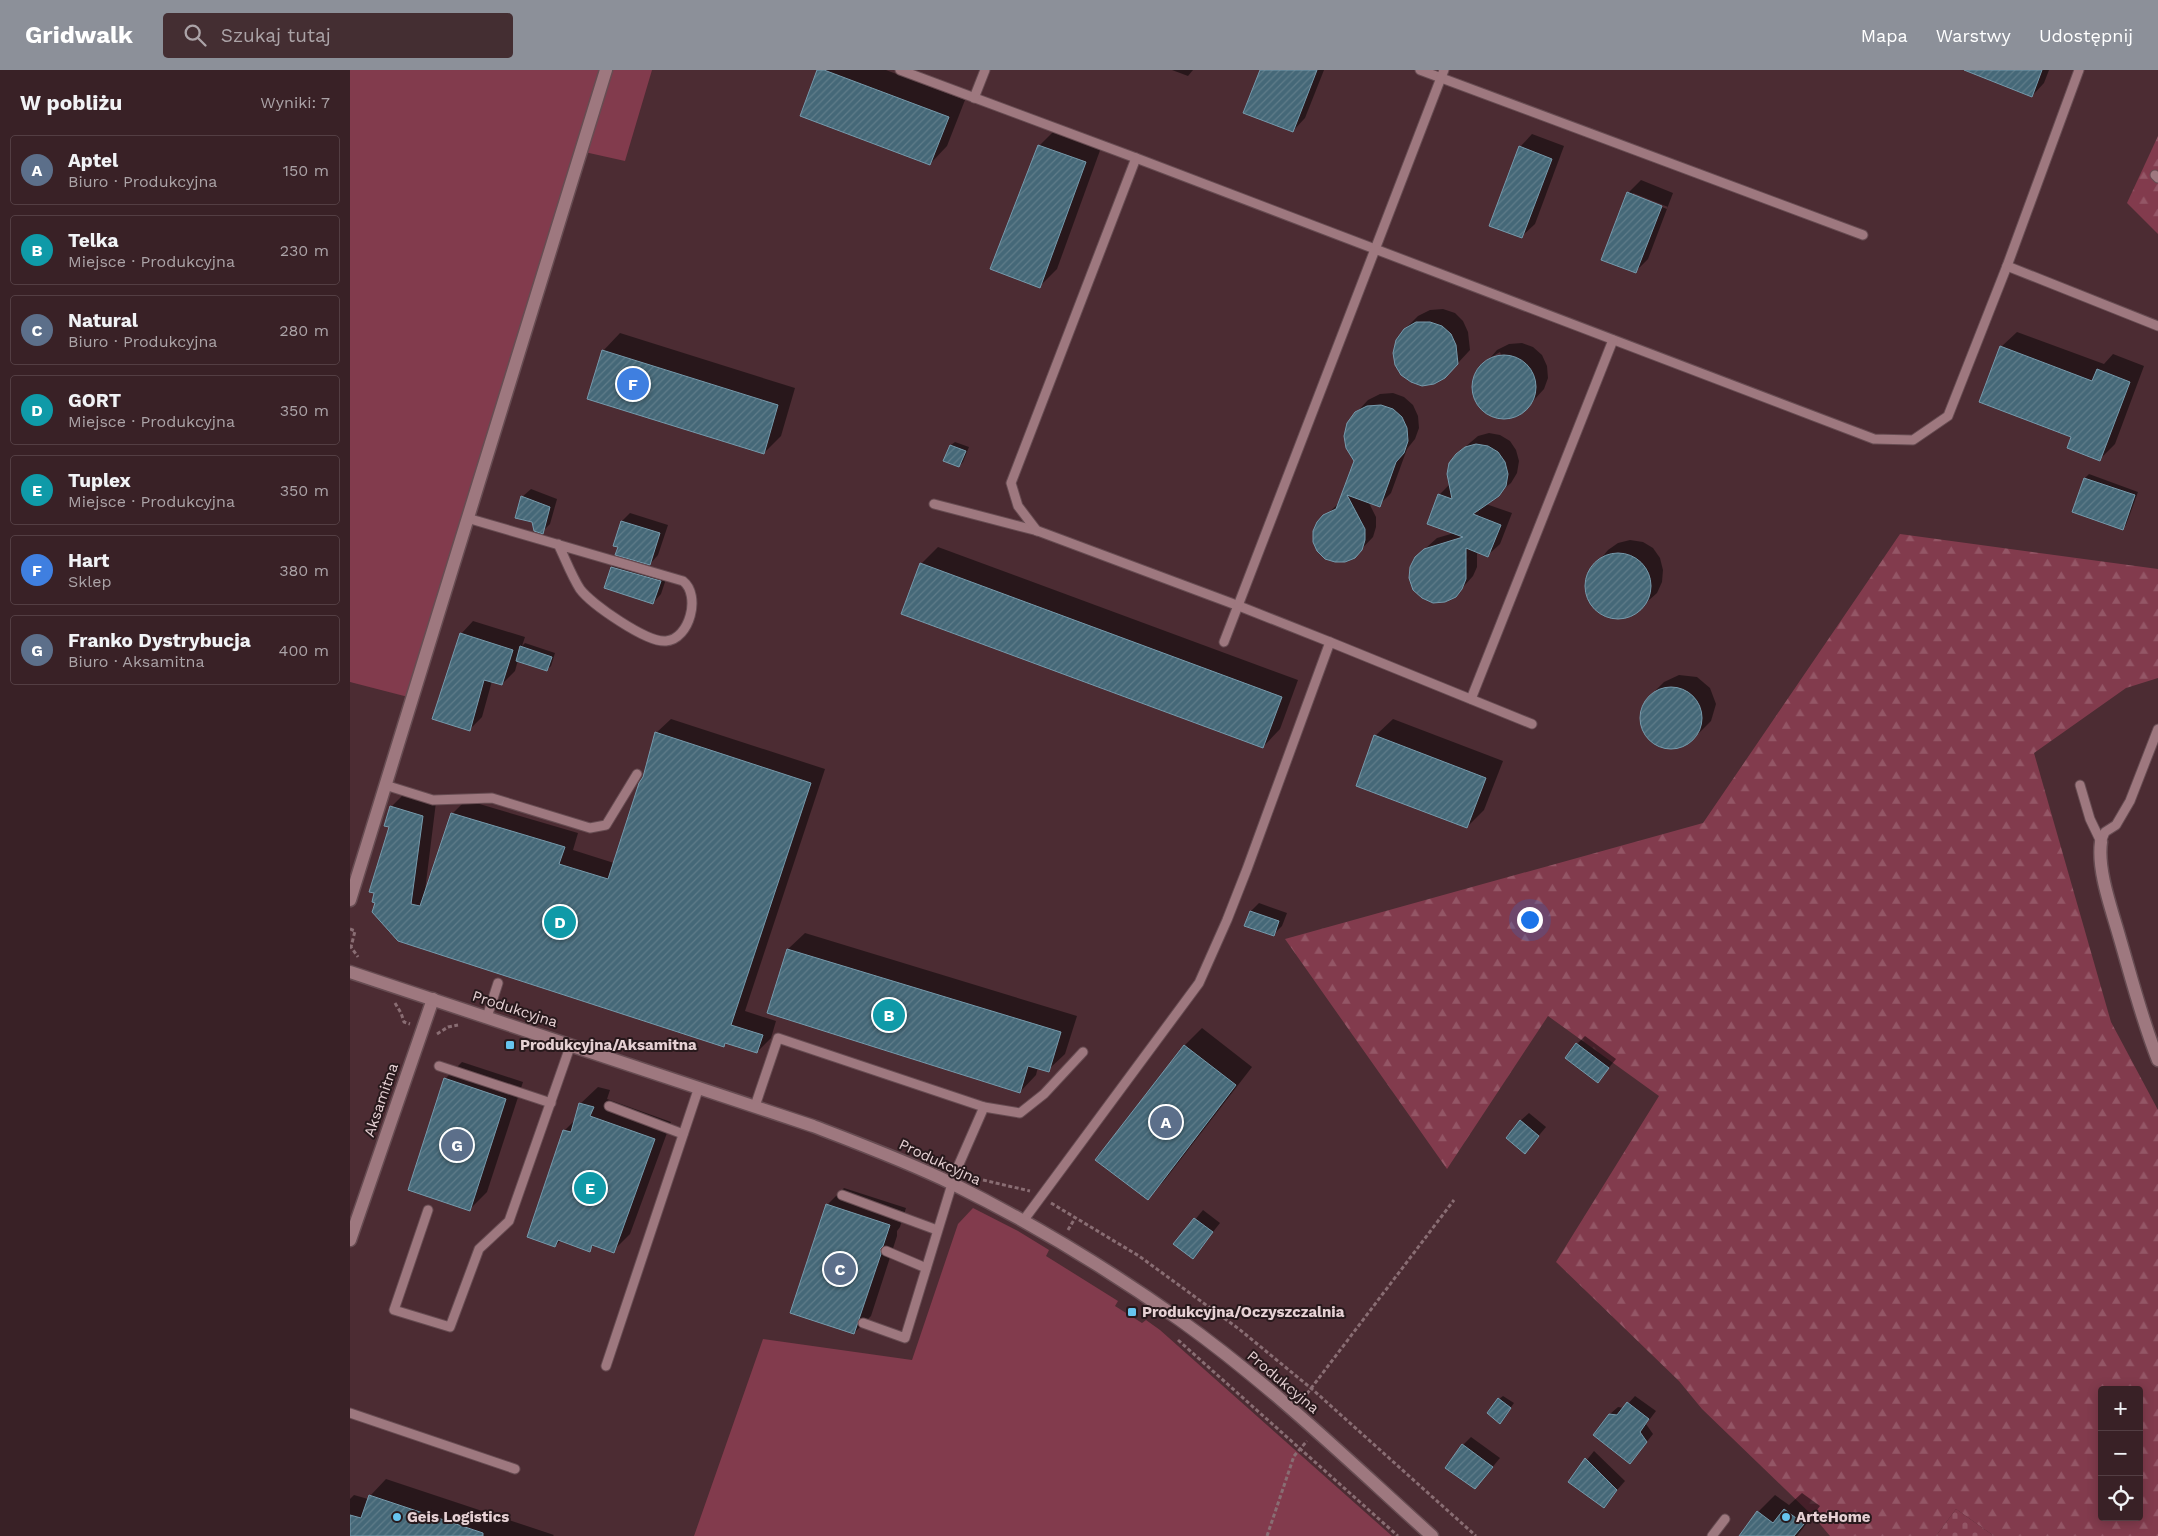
<!DOCTYPE html>
<html lang="pl">
<head>
<meta charset="utf-8">
<style>
	body { margin:0; font-family:"Work Sans",sans-serif; background:#442e32; color:#f1f3f6 }
	.controls { position:absolute; right:15px; bottom:15px; display:grid; overflow:hidden; border-radius:5px; box-shadow:0 2px 12px #0003 }
	.controls button { width:45px; height:45px; display:grid; place-items:center; padding:0; border:0; border-bottom:1px solid #533e43; background:#392126; color:#f1f3f6; font:25px sans-serif }
	.you { position:absolute; left:1179px; top:849px; width:18px; height:18px; margin:-12px; border:4px solid #fff; border-radius:50%; background:#1a73e8; box-shadow:0 0 0 8px #1a73e833 }
	.badge { display:grid; place-items:center; width:32px; height:32px; border-radius:50%; background:#8c9099; color:#fff; font-size:16px; font-weight:700 }
	.pin { position:absolute; translate:-50% -50%; border:2px solid #fff; box-shadow:0 1px 5px #0006 }
	.list { margin:0; padding:0; list-style:none }
	h2 { display:flex; justify-content:space-between; align-items:center; height:65px; margin:0; padding:0 20px; font-size:21px }
	h2 small { font-size:16px; font-weight:400; color:#aba3a7 }
	.list li { display:grid; grid-template-columns:32px 1fr auto; gap:15px; align-items:center; box-sizing:border-box; height:70px; margin:0 10px 10px; padding:0 10px; border:1px solid #533e43; border-radius:5px }
	.list b { display:block; font-size:19px; white-space:nowrap }
	.list p { margin:0; font-size:16px; white-space:nowrap; color:#aba3a7 }
	.list em { font-size:16px; font-style:normal; color:#aba3a7 }
	.icon { flex:none; width:28px; height:28px; fill:none; stroke:currentColor; stroke-width:2; stroke-linecap:round; stroke-linejoin:round }
	.map { position:relative; flex:none; width:1808px; height:1466px; overflow:hidden }
	header { display:flex; align-items:center; gap:30px; box-sizing:border-box; height:70px; padding:0 25px; background:#8c9099; color:#fff }
	header strong { font-size:24px }
	nav { display:flex; gap:28px; margin-inline-start:auto; font-size:18px }
	.search { width:350px; height:45px; background:#442e32; display:flex; align-items:center; gap:12px; box-sizing:border-box; padding:0 18px; border-radius:5px; color:#aba3a7; font-size:19px }
	main { display:flex }
	aside { flex:1; background:#392126 }
	.map>svg:first-child { display:block }
	.green { fill:#823b4d }
	.forest { fill:url(#forest-firs); fill-rule:evenodd }
	.cemetery { fill:url(#cemetery-stones) }
	.shadow { fill:#0007; fill-rule:evenodd }
	.building { fill:url(#building-hatch); stroke:#769aac }
	.lines { fill:none; stroke-linecap:round; stroke-linejoin:round }
	.service-casing { stroke:#674c52; stroke-width:11 }
	.minor-casing { stroke:#674c52; stroke-width:15 }
	.tertiary-casing { stroke:#674c52; stroke-width:15 }
	.path { stroke:#896d73; stroke-width:3; stroke-dasharray:4 2.5; stroke-linecap:butt }
	.service { stroke:#9e787f; stroke-width:9 }
	.minor { stroke:#9e787f; stroke-width:12 }
	.tertiary { stroke:#9e787f; stroke-width:12 }
	.poi-dot { fill:#66c4ef; stroke:#28191c; stroke-width:2 }
	.labels { text-anchor:middle; dominant-baseline:central; stroke-width:4; stroke-linejoin:round; paint-order:stroke }
	.street-label { font-size:15px; fill:#e6d1d4; stroke:#28191c }
	.poi-label { font-size:15px; font-weight:bold; fill:#e6d1d4; stroke:#28191c; text-anchor:start }
</style>
</head>
<body>
<header>
<strong>Gridwalk</strong>
<div class="search"><svg class="icon" aria-label="search" viewBox="0 0 24 24"><circle cx="10" cy="10" r="6"/><path d="M15 15l6 6"/></svg>Szukaj tutaj</div>
<nav><a>Mapa</a><a>Warstwy</a><a>Udostępnij</a></nav>
</header>
<main>
<aside>
<h2>W pobliżu<small>Wyniki: 7</small></h2>
<ul class="list">
<li><span class="badge" style="background:#5c6f8a">A</span><div><b>Aptel</b><p>Biuro · Produkcyjna</p></div><em>150 m</em></li>
<li><span class="badge" style="background:#0f9aa8">B</span><div><b>Telka</b><p>Miejsce · Produkcyjna</p></div><em>230 m</em></li>
<li><span class="badge" style="background:#5c6f8a">C</span><div><b>Natural</b><p>Biuro · Produkcyjna</p></div><em>280 m</em></li>
<li><span class="badge" style="background:#0f9aa8">D</span><div><b>GORT</b><p>Miejsce · Produkcyjna</p></div><em>350 m</em></li>
<li><span class="badge" style="background:#0f9aa8">E</span><div><b>Tuplex</b><p>Miejsce · Produkcyjna</p></div><em>350 m</em></li>
<li><span class="badge" style="background:#3f7fe0">F</span><div><b>Hart</b><p>Sklep</p></div><em>380 m</em></li>
<li><span class="badge" style="background:#5c6f8a">G</span><div><b>Franko Dystrybucja</b><p>Biuro · Aksamitna</p></div><em>400 m</em></li>
</ul>
</aside>
<div class="map">
<svg width="1808" height="1466" viewBox="0 0 1808 1466">
	<defs>
		<pattern id="forest-firs" width="22" height="20" patternUnits="userSpaceOnUse" patternTransform="scale(1.25)"><rect width="22" height="20" fill="#823b4d"/><path d="M5 1l3.5 6h-7zM16 11l3.5 6h-7z" fill="#945666"/></pattern>
		<pattern id="cemetery-stones" width="16" height="16" patternUnits="userSpaceOnUse" patternTransform="scale(1.25)"><rect width="16" height="16" fill="#823b4d"/><path d="M2 7V4a2 2 0 0 1 4 0v3zM10 15v-3a2 2 0 0 1 4 0v3z" fill="#945666"/></pattern>
		<pattern id="building-hatch" width="6" height="6" patternUnits="userSpaceOnUse" patternTransform="scale(1.25)"><rect width="6" height="6" fill="#456878"/><path d="M-1 1l2-2M0 6l6-6M5 7l2-2" fill="none" stroke="#607d8a"/></pattern>
	</defs>
	<rect width="100%" height="100%" fill="#4c2c33"/>
	<!-- green -->
	<g class="green">
		<path d="M 0,0 L 302,0 L 275,91 L 230,81 L 62,628 L 0,612 Z"/>
		<path d="M 623,1138 L 668,1161 L 699,1180 L 696,1186 L 768,1231 L 765,1236 L 792,1253 L 796,1250 L 810,1260 L 1042,1466 L 344,1466 L 413,1269 L 562,1290 L 608,1154 Z"/>
	</g>
	<!-- forest -->
	<g class="forest">
		<path d="M 1808,66 L 1808,164 L 1777,133 Z"/>
		<path d="M 1550,464 L 1808,499 L 1808,608 L 1776,618 L 1684,683 L 1761,952 L 1808,1040 L 1808,1466 L 1644,1466 L 1606,1439 L 1586,1466 L 1480,1466 L 1464,1447 L 1352,1339 L 1329,1311 L 1206,1192 L 1309,1026 L 1198,946 L 1097,1099 L 935,869 L 1353,753 ZM 1752,1320 L 1789,1320 L 1789,1447 L 1752,1447 Z"/>
	</g>
	<!-- cemetery -->
	<path class="cemetery" d="M 1606,1439 L 1644,1466 L 1586,1466 Z"/>
	<!-- shadow -->
	<g class="shadow">
		<path d="M 468,0 L 536,0 L 615,30 L 597,76 L 580,94 Z"/>
		<path d="M 822,0 L 843,0 L 838,6 Z"/>
		<path d="M 911,0 L 974,0 L 955,48 L 943,61 Z"/>
		<path d="M 1621,0 L 1699,0 L 1694,13 L 1682,26 Z"/>
		<path d="M 706,59 L 752,75 L 707,199 L 690,216 L 689,76 Z"/>
		<path d="M 1182,64 L 1214,76 L 1185,154 L 1172,166 L 1170,77 Z"/>
		<path d="M 1291,110 L 1323,123 L 1298,189 L 1285,202 L 1278,123 ZM 1283,123 L 1318,137 L 1317,139 L 1283,126 Z"/>
		<path d="M 1093,239 L 1105,243 L 1113,251 L 1118,262 L 1120,280 L 1107,294 L 1055,259 L 1068,246 L 1080,240 Z"/>
		<path d="M 1667,262 L 1754,294 L 1763,284 L 1794,296 L 1765,374 L 1750,389 L 1723,366 L 1651,277 Z"/>
		<path d="M 270,263 L 445,318 L 431,366 L 414,383 L 253,281 Z"/>
		<path d="M 1172,273 L 1183,277 L 1192,285 L 1197,296 L 1198,308 L 1194,319 L 1173,342 L 1163,347 L 1151,348 L 1140,345 L 1131,338 L 1125,328 L 1123,317 L 1126,304 L 1137,291 L 1137,292 L 1151,285 L 1150,282 L 1140,288 L 1147,280 L 1159,274 Z"/>
		<path d="M 1043,323 L 1054,327 L 1063,335 L 1068,346 L 1069,358 L 1065,369 L 1057,379 L 1041,423 L 1029,435 L 1018,431 L 1026,447 L 1026,457 L 1023,467 L 1004,487 L 968,453 L 990,432 L 1005,391 L 1006,343 L 1018,330 L 1030,324 Z"/>
		<path d="M 1139,363 L 1150,365 L 1160,371 L 1166,380 L 1169,391 L 1167,403 L 1161,413 L 1136,434 L 1162,443 L 1150,474 L 1138,485 L 1127,481 L 1127,497 L 1123,506 L 1105,526 L 1066,487 L 1087,468 L 1104,463 L 1089,425 L 1100,414 L 1107,384 L 1128,366 Z"/>
		<path d="M 605,372 L 619,377 L 613,392 L 609,396 L 601,375 Z"/>
		<path d="M 1739,404 L 1788,422 L 1776,455 L 1773,458 L 1724,441 L 1735,408 Z"/>
		<path d="M 181,419 L 207,429 L 200,454 L 192,462 L 172,427 Z"/>
		<path d="M 280,443 L 318,455 L 308,485 L 300,494 L 269,477 L 272,451 Z"/>
		<path d="M 1280,470 L 1293,472 L 1303,478 L 1310,488 L 1313,500 L 1312,512 L 1307,523 L 1281,546 L 1271,548 L 1258,547 L 1246,540 L 1238,529 L 1235,516 L 1238,504 L 1258,480 L 1268,473 Z"/>
		<path d="M 588,477 L 948,610 L 930,659 L 913,677 L 571,494 Z"/>
		<path d="M 271,489 L 318,503 L 311,524 L 303,533 L 256,518 L 262,497 Z"/>
		<path d="M 123,551 L 175,567 L 172,576 L 175,573 L 205,583 L 201,596 L 197,600 L 168,590 L 165,601 L 152,614 L 142,611 L 132,647 L 119,660 L 111,564 Z"/>
		<path d="M 1329,605 L 1347,607 L 1360,618 L 1366,634 L 1361,651 L 1348,664 L 1335,676 L 1318,679 L 1302,672 L 1292,658 L 1291,640 L 1300,626 L 1314,612 Z"/>
		<path d="M 321,649 L 475,699 L 395,941 L 426,951 L 421,968 L 407,982 L 377,972 L 374,975 L 49,870 L 40,756 L 41,737 L 56,722 L 86,732 L 75,821 L 102,744 L 116,730 L 228,763 L 223,780 L 264,793 L 294,707 L 306,663 Z"/>
		<path d="M 1043,649 L 1153,691 L 1134,740 L 1117,757 L 1025,666 Z"/>
		<path d="M 909,833 L 937,843 L 932,856 L 923,865 L 901,841 Z"/>
		<path d="M 455,863 L 727,946 L 715,984 L 698,1000 L 688,997 L 686,1005 L 670,1022 L 419,942 L 438,879 Z"/>
		<path d="M 852,958 L 902,997 L 814,1111 L 797,1128 L 747,1090 L 835,975 Z"/>
		<path d="M 1235,966 L 1266,989 L 1248,1011 L 1227,974 Z"/>
		<path d="M 112,992 L 173,1012 L 137,1122 L 120,1139 L 95,1009 Z"/>
		<path d="M 248,1017 L 260,1020 L 257,1029 L 321,1052 L 280,1164 L 263,1181 L 245,1174 L 239,1180 L 211,1170 L 205,1176 L 215,1060 L 226,1049 L 230,1034 Z"/>
		<path d="M 1179,1043 L 1196,1057 L 1175,1082 L 1170,1051 Z"/>
		<path d="M 494,1118 L 556,1138 L 550,1157 L 547,1161 L 547,1166 L 521,1246 L 504,1263 L 477,1135 Z"/>
		<path d="M 853,1140 L 870,1153 L 843,1187 L 825,1174 Z"/>
		<path d="M 1153,1326 L 1164,1333 L 1153,1348 L 1149,1329 Z"/>
		<path d="M 1285,1326 L 1306,1341 L 1296,1354 L 1303,1364 L 1280,1393 L 1260,1344 L 1268,1337 L 1274,1338 Z"/>
		<path d="M 1121,1367 L 1150,1388 L 1125,1418 L 1113,1375 Z"/>
		<path d="M 1244,1381 L 1275,1411 L 1253,1436 L 1220,1411 Z"/>
		<path d="M 36,1409 L 204,1465 L 203,1466 L 0,1466 L 0,1429 L 4,1425 L 18,1429 L 20,1426 Z"/>
		<path d="M 1452,1423 L 1470,1436 L 1447,1466 L 1391,1466 L 1408,1442 L 1425,1425 L 1439,1435 Z"/>
	</g>
	<!-- building -->
	<g class="building">
		<path d="M 467,0 L 474,0 L 599,47 L 580,95 L 450,46 Z"/>
		<path d="M 910,0 L 967,0 L 943,62 L 893,43 Z"/>
		<path d="M 1614,0 L 1692,0 L 1682,27 Z"/>
		<path d="M 688,75 L 736,92 L 690,218 L 640,199 Z"/>
		<path d="M 1169,76 L 1202,89 L 1172,168 L 1139,156 Z"/>
		<path d="M 1277,122 L 1312,136 L 1286,203 L 1251,190 Z"/>
		<path d="M 1066,252 L 1080,252 L 1092,256 L 1101,264 L 1106,275 L 1108,294 L 1095,308 L 1084,314 L 1072,316 L 1061,312 L 1051,305 L 1045,295 L 1043,283 L 1046,270 L 1054,259 Z"/>
		<path d="M 1650,276 L 1742,311 L 1747,299 L 1780,312 L 1750,391 L 1717,378 L 1721,367 L 1629,332 Z"/>
		<path d="M 252,280 L 428,335 L 414,384 L 237,329 Z"/>
		<circle cx="1154" cy="317" r="32"/>
		<path d="M 1031,335 L 1043,339 L 1052,347 L 1057,358 L 1058,371 L 1054,383 L 1046,392 L 1030,437 L 997,425 L 1015,459 L 1015,470 L 1012,480 L 1005,488 L 995,492 L 985,492 L 975,489 L 967,481 L 963,472 L 963,461 L 967,452 L 973,445 L 986,439 L 1004,391 L 996,378 L 994,366 L 997,353 L 1005,342 L 1017,336 Z"/>
		<path d="M 1126,374 L 1138,376 L 1148,382 L 1155,392 L 1158,404 L 1156,416 L 1149,426 L 1123,444 L 1151,455 L 1138,487 L 1116,478 L 1116,509 L 1112,519 L 1106,527 L 1095,532 L 1083,533 L 1072,528 L 1063,520 L 1059,508 L 1060,497 L 1065,487 L 1074,479 L 1113,467 L 1077,454 L 1088,424 L 1102,429 L 1097,404 L 1099,393 L 1106,384 L 1115,377 Z"/>
		<path d="M 600,375 L 616,381 L 609,397 L 593,391 Z"/>
		<path d="M 1734,408 L 1785,425 L 1773,460 L 1722,442 Z"/>
		<path d="M 171,426 L 200,437 L 193,464 L 184,461 L 182,452 L 165,448 Z"/>
		<path d="M 271,451 L 310,463 L 300,495 L 265,485 L 268,477 L 263,476 Z"/>
		<circle cx="1268" cy="516" r="33"/>
		<path d="M 570,493 L 932,627 L 913,678 L 551,544 Z"/>
		<path d="M 261,497 L 311,511 L 303,534 L 254,518 Z"/>
		<path d="M 110,563 L 163,580 L 152,615 L 134,610 L 120,661 L 82,649 Z"/>
		<path d="M 170,576 L 202,587 L 197,601 L 166,591 Z"/>
		<circle cx="1321" cy="648" r="31"/>
		<path d="M 305,662 L 461,713 L 381,955 L 413,965 L 407,983 L 375,973 L 374,977 L 48,871 L 22,842 L 25,833 L 22,832 L 24,823 L 19,822 L 39,757 L 34,756 L 40,736 L 73,746 L 61,834 L 70,836 L 101,743 L 215,777 L 209,794 L 258,809 L 289,713 L 293,707 Z"/>
		<path d="M 1024,665 L 1136,708 L 1117,758 L 1006,716 Z"/>
		<path d="M 900,841 L 929,851 L 924,866 L 894,856 Z"/>
		<path d="M 437,879 L 711,962 L 699,1002 L 678,996 L 670,1023 L 417,943 Z"/>
		<path d="M 1226,973 L 1259,998 L 1248,1013 L 1215,988 Z"/>
		<path d="M 834,975 L 886,1015 L 798,1130 L 745,1090 Z"/>
		<path d="M 94,1008 L 156,1029 L 120,1141 L 58,1120 Z"/>
		<path d="M 229,1033 L 244,1037 L 240,1046 L 305,1069 L 264,1183 L 242,1175 L 240,1182 L 208,1170 L 205,1177 L 177,1167 L 213,1060 L 221,1062 Z"/>
		<path d="M 1170,1050 L 1189,1066 L 1175,1084 L 1156,1068 Z"/>
		<path d="M 476,1134 L 540,1155 L 533,1176 L 530,1179 L 531,1184 L 504,1264 L 440,1243 Z"/>
		<path d="M 844,1148 L 863,1162 L 843,1189 L 823,1174 Z"/>
		<path d="M 1148,1328 L 1161,1338 L 1150,1354 L 1137,1343 Z"/>
		<path d="M 1277,1332 L 1299,1349 L 1290,1362 L 1297,1372 L 1280,1394 L 1243,1365 L 1259,1344 L 1267,1345 Z"/>
		<path d="M 1112,1374 L 1143,1397 L 1125,1419 L 1095,1398 Z"/>
		<path d="M 1235,1388 L 1267,1420 L 1254,1438 L 1218,1412 Z"/>
		<path d="M 19,1425 L 133,1463 L 133,1466 L 0,1466 L 0,1445 L 11,1448 Z"/>
		<path d="M 1434,1439 L 1454,1454 L 1444,1466 L 1389,1466 L 1407,1441 L 1423,1453 Z"/>
	</g>
	<g class="lines">
		<!-- service casing -->
		<g class="service-casing">
			<g id="service">
				<path d="M 550,0 L 786,88 L 1524,369 L 1563,370 L 1598,346 L 1657,196 L 1729,0"/>
				<path d="M 1070,0 L 1513,165"/>
				<path d="M 624,28 L 635,0"/>
				<path d="M 1805,105 L 1808,108"/>
				<path d="M 1657,196 L 1808,256"/>
				<path d="M 584,434 L 688,461 L 889,536 L 980,572"/>
				<path d="M 117,448 L 333,511 C 351,525 340,569 316,571 C 297,573 241,534 230,519 C 221,505 215,488 208,474"/>
				<path d="M 687,461 L 668,436 L 661,413 L 786,88"/>
				<path d="M 874,572 L 1094,0"/>
				<path d="M 1121,629 L 1263,270"/>
				<path d="M 35,715 L 83,730 L 142,728 L 240,758 L 256,755 L 287,704"/>
				<path d="M 1730,715 L 1740,749 L 1751,772"/>
				<path d="M 1751,772 L 1755,762 L 1766,755 L 1780,731 L 1808,659"/>
				<path d="M 137,947 L 148,913"/>
				<path d="M 89,996 L 201,1033"/>
				<path d="M 259,1036 L 333,1064"/>
				<path d="M 405,1036 L 428,968 L 634,1037 L 670,1043 L 694,1024 L 733,982"/>
				<path d="M 492,1125 L 587,1160"/>
				<path d="M 78,1140 L 44,1240 L 100,1257 L 129,1179 L 159,1151 L 221,974"/>
				<path d="M 673,1151 L 849,913 L 877,850 L 897,799 L 980,572 L 1182,654"/>
				<path d="M 536,1181 L 576,1198"/>
				<path d="M 513,1253 L 555,1268 L 606,1101 L 634,1037"/>
				<path d="M 256,1296 L 349,1017"/>
				<path d="M 0,1343 L 165,1399"/>
				<path d="M 1362,1466 L 1375,1449"/>
			</g>
		</g>
		<!-- minor casing -->
		<g class="minor-casing">
			<g id="minor">
				<path d="M 1751,772 C 1747,801 1762,840 1770,869 C 1782,910 1792,950 1808,990"/>
				<path d="M 0,830 L 256,0"/>
				<path d="M 0,1170 L 83,929"/>
			</g>
		</g>
		<!-- tertiary casing -->
		<g class="tertiary-casing">
			<path id="tertiary" d="M 0,902 L 463,1056 C 510,1074 558,1092 603,1114 C 682,1153 758,1199 830,1250 C 920,1314 1000,1392 1082,1466"/>
		</g>
		<!-- path -->
		<g class="path">
			<path d="M 0,859 L 5,861 L 1,877 L 8,887"/>
			<path d="M 45,933 L 51,943 L 54,952 L 60,954"/>
			<path d="M 87,964 L 98,957 L 108,955"/>
			<path d="M 633,1110 L 680,1121"/>
			<path d="M 701,1133 L 789,1186 L 889,1259 L 962,1319 L 1126,1466"/>
			<path d="M 718,1160 L 725,1148"/>
			<path d="M 828,1270 L 1048,1466"/>
			<path d="M 953,1329 L 1104,1130"/>
			<path d="M 917,1466 L 944,1386 L 957,1371"/>
		</g>
		<!-- service -->
		<use href="#service" class="service"/>
		<!-- minor -->
		<use href="#minor" class="minor"/>
		<!-- tertiary -->
		<use href="#tertiary" class="tertiary"/>
	</g>
	<!-- markers -->
	<g class="poi-dot">
		<rect x="155" y="970" width="10" height="10" rx="2.5"/>
		<rect x="777" y="1237" width="10" height="10" rx="2.5"/>
		<circle cx="47" cy="1447" r="5"/>
		<circle cx="1436" cy="1447" r="5"/>
	</g>
	<g class="labels">
		<!-- street labels -->
		<g class="street-label">
			<text transform="translate(165 939) rotate(18)">Produkcyjna</text>
			<text transform="translate(31 1030) rotate(-71)">Aksamitna</text>
			<text transform="translate(590 1092) rotate(25)">Produkcyjna</text>
			<text transform="translate(933 1312) rotate(40)">Produkcyjna</text>
		</g>
		<!-- poi labels -->
		<g class="poi-label">
			<text x="170" y="975">Produkcyjna/Aksamitna</text>
			<text x="792" y="1242">Produkcyjna/Oczyszczalnia</text>
			<text x="57" y="1447">Geis Logistics</text>
			<text x="1446" y="1447">ArteHome</text>
		</g>
	</g>
</svg>
<div class="controls">
<button>+</button>
<button>−</button>
<button><svg class="icon" aria-label="locate" viewBox="0 0 24 24"><circle cx="12" cy="12" r="6"/><path d="M12 2v4M12 18v4M2 12h4M18 12h4"/></svg></button>
</div>
<div class="you"></div>
<div class="pin badge" style="left:816px;top:1052px;background:#5c6f8a">A</div>
<div class="pin badge" style="left:539px;top:945px;background:#0f9aa8">B</div>
<div class="pin badge" style="left:490px;top:1199px;background:#5c6f8a">C</div>
<div class="pin badge" style="left:210px;top:852px;background:#0f9aa8">D</div>
<div class="pin badge" style="left:240px;top:1118px;background:#0f9aa8">E</div>
<div class="pin badge" style="left:283px;top:314px;background:#3f7fe0">F</div>
<div class="pin badge" style="left:107px;top:1075px;background:#5c6f8a">G</div>
</div>
</main>
</body>
</html>
